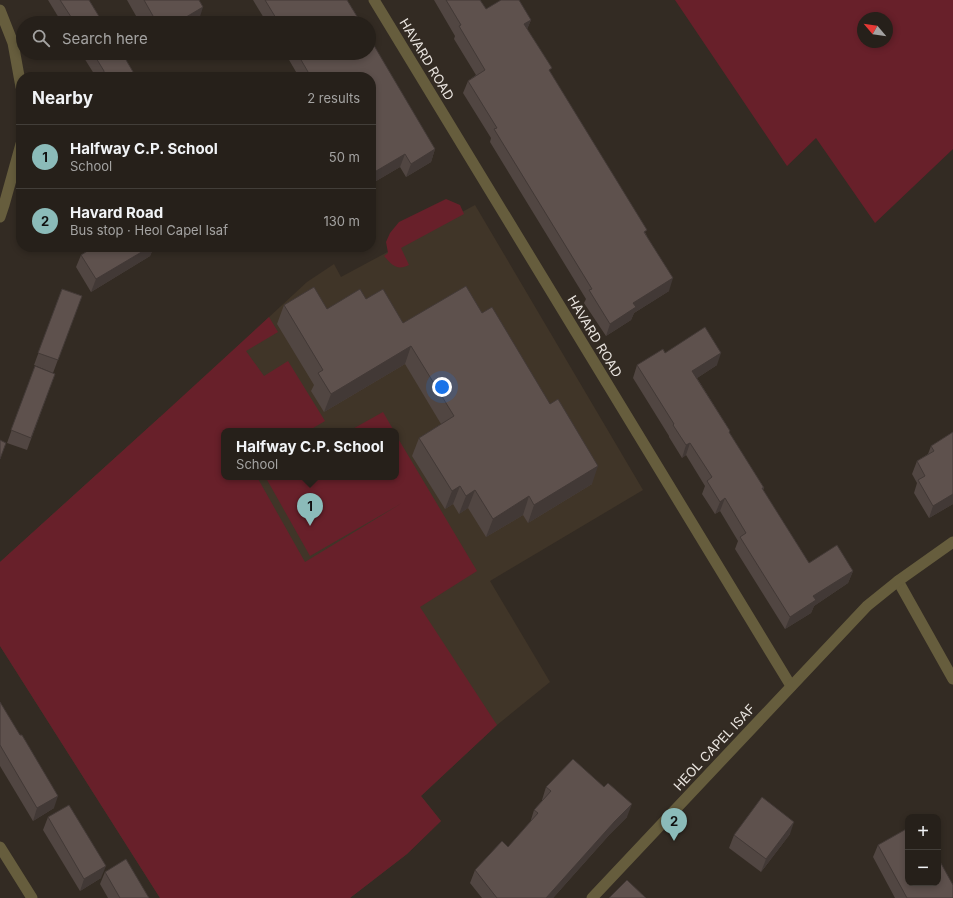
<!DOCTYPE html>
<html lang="en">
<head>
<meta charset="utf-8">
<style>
	body { margin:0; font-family:Inter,sans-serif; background:#2e2823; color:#f1f3f6 }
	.controls { position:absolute; right:12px; bottom:12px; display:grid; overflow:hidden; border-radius:8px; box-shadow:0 2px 6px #0003 }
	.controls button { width:36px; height:36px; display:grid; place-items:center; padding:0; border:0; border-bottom:1px solid #423e39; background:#26201a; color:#f1f3f6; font:20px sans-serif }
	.compass { position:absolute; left:857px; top:12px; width:36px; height:36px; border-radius:50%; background:#26201a; box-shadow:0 2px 6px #0003; rotate:299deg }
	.you { position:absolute; left:442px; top:387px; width:14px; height:14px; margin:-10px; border:3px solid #fff; border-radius:50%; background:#1a73e8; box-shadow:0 0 0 6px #1a73e833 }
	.badge { display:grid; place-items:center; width:26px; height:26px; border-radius:50%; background:#8bbbb9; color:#111; font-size:13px; font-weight:700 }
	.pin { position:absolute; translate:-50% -33px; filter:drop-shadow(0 1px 2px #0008) }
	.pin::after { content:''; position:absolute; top:21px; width:14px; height:12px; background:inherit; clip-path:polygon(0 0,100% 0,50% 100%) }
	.popup { position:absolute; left:221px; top:428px; width:178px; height:52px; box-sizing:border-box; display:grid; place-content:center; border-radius:8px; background:#26201a; filter:drop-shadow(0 1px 3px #0005); font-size:13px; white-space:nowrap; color:#a4a3a2 }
	.popup b { font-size:15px; color:#f1f3f6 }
	.popup::after { content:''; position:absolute; left:50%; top:100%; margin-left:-8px; border:8px solid transparent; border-top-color:#26201a }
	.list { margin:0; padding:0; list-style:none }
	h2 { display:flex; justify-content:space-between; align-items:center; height:52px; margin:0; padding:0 16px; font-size:17px }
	h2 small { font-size:13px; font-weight:400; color:#a4a3a2 }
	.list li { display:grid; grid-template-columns:26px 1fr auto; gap:12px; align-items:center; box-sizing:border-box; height:64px; padding:0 16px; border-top:1px solid #423e39 }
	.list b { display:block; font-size:15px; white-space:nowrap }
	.list p { margin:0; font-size:13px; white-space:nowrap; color:#a4a3a2 }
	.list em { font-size:13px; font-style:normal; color:#a4a3a2 }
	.icon { flex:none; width:22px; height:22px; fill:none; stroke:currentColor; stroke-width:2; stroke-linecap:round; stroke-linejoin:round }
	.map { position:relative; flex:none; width:953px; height:898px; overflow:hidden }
	.search { position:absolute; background:#26201a; box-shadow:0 2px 6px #0003; left:16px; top:16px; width:360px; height:44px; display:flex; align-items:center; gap:10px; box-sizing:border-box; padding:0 14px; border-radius:22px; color:#a4a3a2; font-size:15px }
	.panel { position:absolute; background:#26201a; box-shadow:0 2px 6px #0003; left:16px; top:72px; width:360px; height:180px; border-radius:16px }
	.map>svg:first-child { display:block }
	.built { fill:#403528; fill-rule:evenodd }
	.green { fill:#68202a; fill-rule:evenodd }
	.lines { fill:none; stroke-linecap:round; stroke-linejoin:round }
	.minor { stroke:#665d3d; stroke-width:11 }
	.tertiary { stroke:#665d3d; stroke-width:11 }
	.wall { fill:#514642 }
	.shaded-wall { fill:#423936 }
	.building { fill:#5e514d; stroke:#423936 }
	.labels { text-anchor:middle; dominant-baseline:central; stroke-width:3.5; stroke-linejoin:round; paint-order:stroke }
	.street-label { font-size:13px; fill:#e9e4df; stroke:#332b23 }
</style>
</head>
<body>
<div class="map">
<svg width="953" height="898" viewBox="0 0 953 898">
	<rect width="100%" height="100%" fill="#332b23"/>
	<!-- built -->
	<path class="built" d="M 475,205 L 643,490 L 490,581 L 550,682 L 497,725 L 421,796 L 441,821 L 407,854 L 350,898 L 160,898 L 0,646 L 0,562 L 160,417 L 161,417 L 307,282 L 334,264 L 341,277 ZM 224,431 L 396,431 L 396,477 L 224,477 Z"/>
	<!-- green -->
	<g class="green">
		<path d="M 675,0 L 953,0 L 953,149 L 875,223 L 816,138 L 787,166 ZM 863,18 L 887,18 L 887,42 L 863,42 Z"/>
		<path d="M 446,199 L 460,205 L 464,214 L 401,248 L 409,265 C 397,271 392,265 384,256 L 388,253 L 386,242 L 390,233 L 399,222 Z"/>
		<path d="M 269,317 L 278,332 L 246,351 L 264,376 L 288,361 L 325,421 L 308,431 L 224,431 L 224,477 L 257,477 L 305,562 L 402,503 L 310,556 L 266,478 L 268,477 L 396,477 L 396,435 L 477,571 L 420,607 L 497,725 L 421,796 L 441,821 L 407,854 L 350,898 L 160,898 L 0,646 L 0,562 L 160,417 Z"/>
		<path d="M 383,412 L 394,431 L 349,431 Z"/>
	</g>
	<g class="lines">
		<!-- minor -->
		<g class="minor">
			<path d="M 374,0 L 791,686"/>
			<path d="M 0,10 L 13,43 L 21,87"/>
			<path d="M 0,217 L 4,205 L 21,144"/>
			<path d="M 898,581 L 953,679"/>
			<path d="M 0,847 L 32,898"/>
		</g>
		<!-- tertiary -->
		<path class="tertiary" d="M 592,898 L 867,606 L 898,581 L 953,542"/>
	</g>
	<!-- wall -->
	<g class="wall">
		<path d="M 48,0 L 89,0 L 103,23 L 62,23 Z"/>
		<path d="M 127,0 L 199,0 L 198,23 L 140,23 Z"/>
		<path d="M 253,0 L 347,0 L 361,23 L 267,23 Z"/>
		<path d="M 434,0 L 480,0 L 486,9 L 531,20 L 527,29 L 550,72 L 646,234 L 669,291 L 634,313 L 631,320 L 606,336 L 584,303 L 586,299 L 490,142 L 491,138 L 463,93 L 468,81 L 476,75 L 454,39 L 455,36 Z"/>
		<path d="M 81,53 L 122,53 L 136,77 L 96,77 Z"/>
		<path d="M 285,53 L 369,53 L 435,149 L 431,162 L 406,177 L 400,167 L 371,184 L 371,77 L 299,77 Z"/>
		<path d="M 94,247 L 154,247 L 150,256 L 91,292 L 76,267 L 81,255 Z"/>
		<path d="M 62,289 L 82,296 L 53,373 L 34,365 Z"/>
		<path d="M 366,299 L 403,323 L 482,313 L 592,484 L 528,523 L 523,515 L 486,537 L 468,508 L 459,514 L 453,504 L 445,509 L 412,456 L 419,438 L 441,424 L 405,364 L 324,412 L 311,391 L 314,385 L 277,324 L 284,305 L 327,309 Z"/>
		<path d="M 665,353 L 717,365 L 697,378 L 730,431 L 729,433 L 764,488 L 763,490 L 809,563 L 853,571 L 848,583 L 814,606 L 811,613 L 785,629 L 735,549 L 738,541 L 720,511 L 715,514 L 702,494 L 705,486 L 686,455 L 682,458 L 669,437 L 669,436 L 633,378 L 637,365 Z"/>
		<path d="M 35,366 L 55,374 L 27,450 L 7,443 Z"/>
		<path d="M 953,432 L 953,504 L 929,518 L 914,493 L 917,483 L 912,474 L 917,461 L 928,454 L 931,446 Z"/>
		<path d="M 0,702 L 54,808 L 33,821 L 0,766 Z"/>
		<path d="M 546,787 L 627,817 L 610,834 L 553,898 L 482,898 L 470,883 L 475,870 L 508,847 L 530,823 L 534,810 L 543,800 L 542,800 Z"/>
		<path d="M 48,817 L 101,878 L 80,891 L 43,830 Z"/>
		<path d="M 790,834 L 761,872 L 729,848 L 734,835 Z"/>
		<path d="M 878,845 L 908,883 L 953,898 L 895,898 L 873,857 Z"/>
		<path d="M 105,872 L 149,898 L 108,898 L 100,884 Z"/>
	</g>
	<!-- shaded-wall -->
	<g class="shaded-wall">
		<path d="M 203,7 L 198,23 L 176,23 Z"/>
		<path d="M 531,20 L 526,32 L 524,24 Z"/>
		<path d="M 435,149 L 431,162 L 406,177 L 411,164 Z"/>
		<path d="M 405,154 L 400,167 L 371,184 L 371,174 Z"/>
		<path d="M 150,247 L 154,247 L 150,256 L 91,292 L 96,279 Z"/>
		<path d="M 673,278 L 669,291 L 634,313 L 631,320 L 606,336 L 610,324 L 633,303 Z"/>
		<path d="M 411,346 L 405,364 L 324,412 L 331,394 Z"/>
		<path d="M 721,353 L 717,365 L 688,384 L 692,371 Z"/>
		<path d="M 690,443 L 686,455 L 682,458 L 686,445 Z"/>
		<path d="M 598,466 L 592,484 L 528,523 L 534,505 Z"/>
		<path d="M 460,486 L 453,504 L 445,509 L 452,491 Z"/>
		<path d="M 475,490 L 468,508 L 459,514 L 466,496 Z"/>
		<path d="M 953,494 L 953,504 L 929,518 L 933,506 Z"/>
		<path d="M 529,496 L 523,515 L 486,537 L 493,519 Z"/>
		<path d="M 725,498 L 720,511 L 715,514 L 720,502 Z"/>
		<path d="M 853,571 L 848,583 L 814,606 L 811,613 L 785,629 L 790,617 L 813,596 Z"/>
		<path d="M 58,796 L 54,808 L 33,821 L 37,808 Z"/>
		<path d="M 632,804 L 627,817 L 610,834 L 553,898 L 546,898 L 615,821 Z"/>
		<path d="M 794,822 L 790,834 L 761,872 L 766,859 Z"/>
		<path d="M 106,866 L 101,878 L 80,891 L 84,879 Z"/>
	</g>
	<!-- building -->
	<g class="building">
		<path d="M 60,0 L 89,0 L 103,23 L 75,23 Z"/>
		<path d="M 144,0 L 199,0 L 203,7 L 176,23 L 157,23 Z"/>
		<path d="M 265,0 L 347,0 L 361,23 L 279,23 Z"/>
		<path d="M 446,0 L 480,0 L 486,9 L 501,0 L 519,0 L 531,20 L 524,24 L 552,68 L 549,70 L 647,230 L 644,232 L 673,278 L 633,303 L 636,307 L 610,324 L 589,290 L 592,289 L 494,129 L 497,128 L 468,81 L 485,70 L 459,26 L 461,25 Z"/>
		<path d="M 369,37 L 435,149 L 411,164 L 405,154 L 371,174 L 371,77 L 311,77 L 297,53 L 369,53 Z"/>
		<path d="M 93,53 L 122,53 L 136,77 L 107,77 L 104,72 L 104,71 Z"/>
		<path d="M 94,247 L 150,247 L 96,279 L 81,255 Z"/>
		<path d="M 466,286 L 482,313 L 492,307 L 550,404 L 558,399 L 598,466 L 534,505 L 529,496 L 493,519 L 475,490 L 466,496 L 460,486 L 452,491 L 419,438 L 454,416 L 411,346 L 331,394 L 318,373 L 323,370 L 284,305 L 314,287 L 327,309 L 360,289 L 366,299 L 383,289 L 403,323 Z"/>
		<path d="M 62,289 L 82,296 L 58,360 L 38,353 Z"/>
		<path d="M 705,327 L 721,353 L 692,371 L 730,431 L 729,432 L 764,488 L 762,488 L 809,563 L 837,545 L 853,571 L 813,596 L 816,600 L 790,617 L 740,537 L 746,533 L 725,498 L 720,502 L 707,481 L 712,477 L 690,443 L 686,445 L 673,425 L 674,424 L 637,365 L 663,349 L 665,353 Z"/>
		<path d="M 35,366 L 55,374 L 31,438 L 11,430 Z"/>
		<path d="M 953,432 L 953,494 L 933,506 L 918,480 L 925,476 L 917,461 L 934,451 L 931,446 Z"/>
		<path d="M 0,440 L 6,443 L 0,459 Z"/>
		<path d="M 0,702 L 20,735 L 22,735 L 58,796 L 37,808 L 0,745 Z"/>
		<path d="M 573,759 L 604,787 L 608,783 L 632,804 L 615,821 L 546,898 L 497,898 L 475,870 L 502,841 L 508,847 L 538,813 L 534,810 L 551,791 L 546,787 Z"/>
		<path d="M 762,797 L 794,822 L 766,859 L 734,835 Z"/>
		<path d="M 69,805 L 106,866 L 84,879 L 48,817 Z"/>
		<path d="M 908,828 L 908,883 L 938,883 L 938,858 L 953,885 L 953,898 L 907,898 L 878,845 Z"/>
		<path d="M 126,859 L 149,898 L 120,898 L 105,872 Z"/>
		<path d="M 627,880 L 646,898 L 609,898 Z"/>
	</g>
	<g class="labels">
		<!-- street labels -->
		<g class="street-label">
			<text transform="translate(427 59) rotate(59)">HAVARD ROAD</text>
			<text transform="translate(595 336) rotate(59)">HAVARD ROAD</text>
			<text transform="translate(714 747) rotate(-47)">HEOL CAPEL ISAF</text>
		</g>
	</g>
</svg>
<div class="controls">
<button>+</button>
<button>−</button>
</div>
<svg class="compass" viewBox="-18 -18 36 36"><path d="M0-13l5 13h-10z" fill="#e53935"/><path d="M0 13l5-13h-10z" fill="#a4a3a2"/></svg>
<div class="you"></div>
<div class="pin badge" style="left:310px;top:526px">1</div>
<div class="popup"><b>Halfway C.P. School</b>School</div>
<div class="pin badge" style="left:674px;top:841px">2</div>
<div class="search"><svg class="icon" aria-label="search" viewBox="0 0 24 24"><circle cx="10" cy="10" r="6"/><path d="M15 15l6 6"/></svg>Search here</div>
<section class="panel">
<h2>Nearby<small>2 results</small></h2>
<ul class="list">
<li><span class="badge">1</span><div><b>Halfway C.P. School</b><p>School</p></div><em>50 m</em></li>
<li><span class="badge">2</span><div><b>Havard Road</b><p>Bus stop · Heol Capel Isaf</p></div><em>130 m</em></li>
</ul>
</section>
</div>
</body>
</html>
